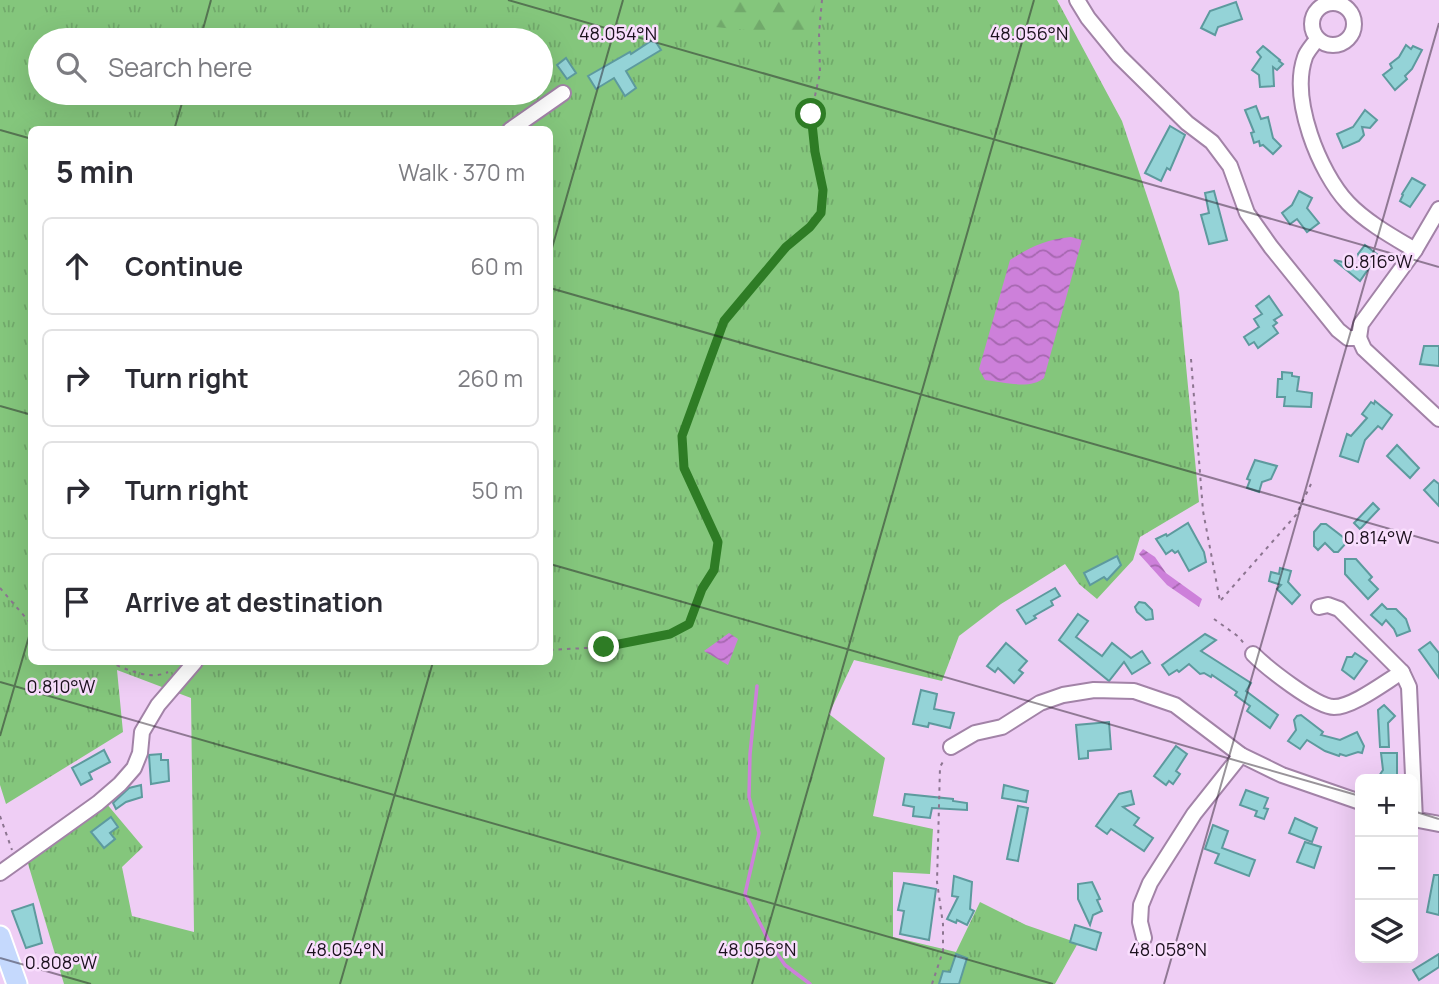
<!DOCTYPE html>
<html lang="en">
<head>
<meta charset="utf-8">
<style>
	body { margin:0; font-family:Manrope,sans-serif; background:#f2f2f3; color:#2b2b33 }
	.controls { position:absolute; right:21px; bottom:21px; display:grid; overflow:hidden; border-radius:10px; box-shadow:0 7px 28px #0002 }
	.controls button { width:63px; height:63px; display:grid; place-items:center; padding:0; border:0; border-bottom:2px solid #e1e1e2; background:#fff; color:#2b2b33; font:35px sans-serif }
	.stop { position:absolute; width:21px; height:21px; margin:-16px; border:5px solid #2e7c25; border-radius:50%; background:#fff }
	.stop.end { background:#2e7c25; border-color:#fff; box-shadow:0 2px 7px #0008 }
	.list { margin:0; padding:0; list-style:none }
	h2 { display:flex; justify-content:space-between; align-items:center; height:91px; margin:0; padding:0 28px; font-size:30px }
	h2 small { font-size:23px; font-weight:400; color:#7c7c81 }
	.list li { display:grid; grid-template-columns:46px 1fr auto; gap:21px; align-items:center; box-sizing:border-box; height:98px; margin:0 14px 14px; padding:0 14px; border:2px solid #e1e1e2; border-radius:10px }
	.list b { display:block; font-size:26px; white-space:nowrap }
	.list em { font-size:23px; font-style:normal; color:#7c7c81 }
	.icon { flex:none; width:38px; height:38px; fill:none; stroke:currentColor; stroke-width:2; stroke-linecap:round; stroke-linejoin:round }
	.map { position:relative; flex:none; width:1439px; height:984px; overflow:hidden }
	.search { position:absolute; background:#fff; box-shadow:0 7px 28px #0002; left:28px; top:28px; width:525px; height:77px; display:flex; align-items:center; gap:18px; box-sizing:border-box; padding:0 24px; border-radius:38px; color:#7c7c81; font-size:26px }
	.panel { position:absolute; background:#fff; box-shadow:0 7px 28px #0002; left:28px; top:126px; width:525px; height:539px; border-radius:10px }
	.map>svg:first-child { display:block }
	.grass { fill:url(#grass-tufts); fill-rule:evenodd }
	.forest { fill:url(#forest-firs) }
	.water { fill:url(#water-waves) }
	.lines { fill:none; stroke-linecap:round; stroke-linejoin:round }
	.stream { stroke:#cd80da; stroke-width:3.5 }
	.building { fill:#94d3d7; stroke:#5d9a9e; stroke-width:2 }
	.minor-casing { stroke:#a283a7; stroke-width:18 }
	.major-casing { stroke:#fff; stroke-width:23 }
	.path { stroke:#8c7590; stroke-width:2; stroke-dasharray:3.5 5; stroke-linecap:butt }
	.minor { stroke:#fff; stroke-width:14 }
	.major { stroke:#c5d9fd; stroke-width:19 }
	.route { stroke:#2e7c25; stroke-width:9 }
	.ticks { fill:none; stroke:#1c111e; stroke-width:2; stroke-opacity:0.45 }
	.ticks-label { font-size:18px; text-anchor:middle; fill:#1c111e; stroke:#f9defd; stroke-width:5; stroke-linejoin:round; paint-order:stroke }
</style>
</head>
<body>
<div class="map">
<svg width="1439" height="984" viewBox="0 0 1439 984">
	<defs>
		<pattern id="grass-tufts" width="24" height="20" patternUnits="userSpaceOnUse" patternTransform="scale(1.75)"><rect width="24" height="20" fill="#84c67c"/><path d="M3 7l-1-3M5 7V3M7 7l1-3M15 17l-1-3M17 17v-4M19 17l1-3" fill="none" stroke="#71a96b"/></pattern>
		<pattern id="forest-firs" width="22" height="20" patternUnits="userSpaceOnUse" patternTransform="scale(1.75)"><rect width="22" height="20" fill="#84c67c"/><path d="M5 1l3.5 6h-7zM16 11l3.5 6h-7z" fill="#71a96b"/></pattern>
		<pattern id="water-waves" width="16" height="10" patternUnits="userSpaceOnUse" patternTransform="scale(1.75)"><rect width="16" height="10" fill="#cd80da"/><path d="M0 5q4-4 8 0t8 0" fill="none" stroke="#a667b0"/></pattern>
	</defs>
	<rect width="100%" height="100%" fill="#efcef5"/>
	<!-- grass -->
	<path class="grass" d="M 0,0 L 1057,0 L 1122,121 L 1179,292 L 1199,502 L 1140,537 L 1133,560 L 1097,599 L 1079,584 L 1065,564 L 1001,604 L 959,636 L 942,681 L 854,660 L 829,714 L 885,758 L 873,816 L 933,829 L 930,874 L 893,872 L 893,937 L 956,952 L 980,902 L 1026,925 L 1078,943 L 1055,984 L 64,984 L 26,857 L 106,803 L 143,847 L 122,867 L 132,916 L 194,932 L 191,698 L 117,670 L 123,732 L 6,804 L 0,785 ZM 40,40 L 541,40 L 541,93 L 40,93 ZM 32,130 L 550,130 L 550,662 L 32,662 Z"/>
	<!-- forest -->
	<path class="forest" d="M 716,0 L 816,0 L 810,36 L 715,27 Z"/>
	<!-- water -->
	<g class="water">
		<path d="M 1071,237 L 1082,240 L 1044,378 C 1030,390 1003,382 985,380 L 979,369 L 1010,260 C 1030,247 1047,239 1071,237 Z"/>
		<path d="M 1143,549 L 1155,557 L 1166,573 L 1202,599 L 1199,607 L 1167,585 L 1139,554 Z"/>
		<path d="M 729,633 L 738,639 L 728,665 L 704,651 Z"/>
	</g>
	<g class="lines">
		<!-- stream -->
		<path class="stream" d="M 757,686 L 750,754 L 749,797 L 759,833 L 745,894 L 770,943 L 785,965 L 810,984"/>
	</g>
	<!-- building -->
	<g class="building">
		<path d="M 1236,2 L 1242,19 L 1218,27 L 1215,35 L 1201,28 L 1210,11 Z"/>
		<path d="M 654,39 L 661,50 L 626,71 L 636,88 L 625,96 L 614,78 L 596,89 L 588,76 L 630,52 L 631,54 Z"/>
		<path d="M 1406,45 L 1411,49 L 1413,46 L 1422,50 L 1412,69 L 1405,76 L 1407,79 L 1395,90 L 1383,75 L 1392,68 L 1390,64 L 1399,57 Z"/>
		<path d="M 1263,46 L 1280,60 L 1279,61 L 1283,64 L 1277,70 L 1273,67 L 1274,86 L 1260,87 L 1259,75 L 1252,70 L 1261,57 L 1257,52 Z"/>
		<path d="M 566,58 L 576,73 L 567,79 L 557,65 Z"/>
		<path d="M 1256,106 L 1261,119 L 1268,117 L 1273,138 L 1281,146 L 1273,154 L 1263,145 L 1260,146 L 1259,141 L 1254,143 L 1251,133 L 1254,132 L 1245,110 Z"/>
		<path d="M 1365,110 L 1377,120 L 1370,128 L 1362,127 L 1364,135 L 1359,141 L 1343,148 L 1337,134 L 1353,127 Z"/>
		<path d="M 1170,126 L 1185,135 L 1170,170 L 1167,168 L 1161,181 L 1145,173 Z"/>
		<path d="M 1412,178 L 1425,185 L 1410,207 L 1400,201 L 1403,195 L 1402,194 Z"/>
		<path d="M 1214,191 L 1227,240 L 1209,244 L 1201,215 L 1209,213 L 1205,193 Z"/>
		<path d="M 1299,191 L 1312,198 L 1307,208 L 1319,223 L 1307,232 L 1297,219 L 1290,224 L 1282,213 L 1292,205 Z"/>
		<path d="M 1365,245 L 1378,255 L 1360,281 L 1334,260 L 1361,266 L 1358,254 Z"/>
		<path d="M 1269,296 L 1282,315 L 1274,320 L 1277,323 L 1273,326 L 1278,333 L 1258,348 L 1254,342 L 1249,345 L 1244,337 L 1259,327 L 1254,319 L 1262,314 L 1256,306 Z"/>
		<path d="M 1424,346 L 1439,346 L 1439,366 L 1420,364 Z"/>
		<path d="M 1282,372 L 1292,373 L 1292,376 L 1299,377 L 1297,391 L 1312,393 L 1311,407 L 1284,406 L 1285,397 L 1277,397 L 1278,379 L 1282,379 Z"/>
		<path d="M 1375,401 L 1392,415 L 1382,429 L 1378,426 L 1365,440 L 1358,462 L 1340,456 L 1347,434 L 1351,436 L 1367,418 L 1362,414 L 1371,402 L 1374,404 Z"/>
		<path d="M 1397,445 L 1419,468 L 1410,478 L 1387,456 Z"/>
		<path d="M 1255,460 L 1277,466 L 1271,479 L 1262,482 L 1259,492 L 1247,488 L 1250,480 L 1247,479 Z"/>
		<path d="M 1434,480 L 1439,484 L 1439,506 L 1424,490 Z"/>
		<path d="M 1373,503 L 1379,509 L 1360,529 L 1354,523 Z"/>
		<path d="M 1188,523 L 1204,552 L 1206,562 L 1189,571 L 1178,551 L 1175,553 L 1172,550 L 1166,554 L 1156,539 L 1166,534 L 1167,536 Z"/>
		<path d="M 1321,524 L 1326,524 L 1348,541 L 1338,552 L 1334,552 L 1325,543 L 1318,550 L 1314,546 L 1314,532 Z"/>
		<path d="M 1117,556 L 1121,565 L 1107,580 L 1104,577 L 1090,585 L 1084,573 Z"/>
		<path d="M 1345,559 L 1356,559 L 1372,577 L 1369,580 L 1378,589 L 1368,599 L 1345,574 Z"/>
		<path d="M 1280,568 L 1291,571 L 1288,582 L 1300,595 L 1292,604 L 1277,589 L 1281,585 L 1269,581 L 1271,572 L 1279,574 Z"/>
		<path d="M 1055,588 L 1060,596 L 1051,601 L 1053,605 L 1034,616 L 1036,618 L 1026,624 L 1017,610 Z"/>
		<path d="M 1139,602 L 1145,603 L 1152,610 L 1153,619 L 1146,620 L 1137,612 L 1135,607 Z"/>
		<path d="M 1382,604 L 1387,609 L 1396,609 L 1406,619 L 1410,631 L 1397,636 L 1394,629 L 1386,620 L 1382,625 L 1371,615 Z"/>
		<path d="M 1078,614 L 1088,621 L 1076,637 L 1102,656 L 1112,643 L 1131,658 L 1142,651 L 1150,663 L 1132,674 L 1124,662 L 1109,681 L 1059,640 Z"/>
		<path d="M 1205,634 L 1216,640 L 1201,651 L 1251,683 L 1246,691 L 1278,715 L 1270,728 L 1247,711 L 1250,706 L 1235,695 L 1237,692 L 1212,675 L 1211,677 L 1204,673 L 1200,674 L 1189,664 L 1179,672 L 1177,670 L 1169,675 L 1162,665 Z"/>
		<path d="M 1430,642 L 1439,653 L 1439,678 L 1419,650 Z"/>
		<path d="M 1006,643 L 1027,661 L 1019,670 L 1023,673 L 1014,683 L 998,668 L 995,672 L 987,666 Z"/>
		<path d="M 1355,653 L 1367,661 L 1354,679 L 1342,670 L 1347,657 L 1352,657 Z"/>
		<path d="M 921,690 L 937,694 L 934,709 L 954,713 L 950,728 L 929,723 L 928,727 L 913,724 Z"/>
		<path d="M 1384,705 L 1395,716 L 1388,723 L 1389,747 L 1380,747 L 1378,710 Z"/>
		<path d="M 1301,715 L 1323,732 L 1321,735 L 1340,740 L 1357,732 L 1364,746 L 1362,753 L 1358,752 L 1346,756 L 1340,754 L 1339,756 L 1325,751 L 1307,740 L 1300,749 L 1288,741 L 1296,730 L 1294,720 L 1297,716 Z"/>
		<path d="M 1109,722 L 1111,749 L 1088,751 L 1088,758 L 1079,759 L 1076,725 Z"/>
		<path d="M 1176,746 L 1187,754 L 1176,771 L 1180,774 L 1173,784 L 1169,781 L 1166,785 L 1154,776 Z"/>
		<path d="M 104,750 L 110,762 L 89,773 L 92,779 L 81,785 L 72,768 Z"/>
		<path d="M 1381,753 L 1397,753 L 1397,775 L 1394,779 L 1384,779 L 1379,776 L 1383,770 Z"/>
		<path d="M 161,754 L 161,760 L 168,760 L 169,781 L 151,784 L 149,755 Z"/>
		<path d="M 141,785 L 142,797 L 126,802 L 116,809 L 113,803 L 129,788 Z"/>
		<path d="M 1004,785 L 1028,791 L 1026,802 L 1002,798 Z"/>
		<path d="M 1246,790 L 1268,798 L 1264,808 L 1268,809 L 1264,819 L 1255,816 L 1257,811 L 1240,805 Z"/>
		<path d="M 1131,791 L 1134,804 L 1123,807 L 1139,818 L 1134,825 L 1153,838 L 1144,851 L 1111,829 L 1107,834 L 1096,826 L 1119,794 Z"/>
		<path d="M 905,794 L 953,799 L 953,801 L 967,803 L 967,810 L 932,808 L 930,818 L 913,816 L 914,807 L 903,805 Z"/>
		<path d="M 1018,806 L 1028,808 L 1018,861 L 1007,859 Z"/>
		<path d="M 111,817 L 118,827 L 110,833 L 115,839 L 104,848 L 91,832 Z"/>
		<path d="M 1295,818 L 1317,828 L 1312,842 L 1289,833 Z"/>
		<path d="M 1213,825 L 1228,831 L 1222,848 L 1255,860 L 1249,876 L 1215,863 L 1219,854 L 1205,849 Z"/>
		<path d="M 1305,842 L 1321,847 L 1314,868 L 1297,862 Z"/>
		<path d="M 1434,875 L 1439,875 L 1439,915 L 1427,912 Z"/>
		<path d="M 954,876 L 972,882 L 970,909 L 974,911 L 967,925 L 957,920 L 956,923 L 947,919 L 958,897 L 952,896 Z"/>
		<path d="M 1092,882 L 1100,899 L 1097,900 L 1102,911 L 1093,915 L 1090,925 L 1078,899 L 1078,884 Z"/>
		<path d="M 904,883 L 936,889 L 929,940 L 900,934 L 904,911 L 898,910 Z"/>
		<path d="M 33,904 L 42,943 L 26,948 L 12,911 Z"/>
		<path d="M 1075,925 L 1101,933 L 1096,950 L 1070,942 Z"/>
		<path d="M 956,954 L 967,958 L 959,984 L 939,984 L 943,971 L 950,972 Z"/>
		<path d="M 1439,954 L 1439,967 L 1419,980 L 1413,970 Z"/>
	</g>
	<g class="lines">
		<!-- minor casing -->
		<g class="minor-casing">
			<g id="minor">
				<path d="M 1077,0 L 1088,18 L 1119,56 L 1187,123 L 1212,142 L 1230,166 L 1247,213 L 1271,247 L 1338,330 L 1348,338 L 1359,338"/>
				<circle cx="1333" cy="24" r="21"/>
				<path d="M 1317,39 C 1314,44 1307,51 1305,57 C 1290,99 1319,172 1348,203 C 1366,222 1393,237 1415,250"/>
				<path d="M 510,130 L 563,93"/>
				<path d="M 1359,338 L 1361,324 L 1415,250 L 1439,209"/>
				<path d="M 1359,338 L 1364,349 L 1439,419"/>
				<path d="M 1319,607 L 1328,605 L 1339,609 L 1402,672 L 1409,687 L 1415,820"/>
				<path d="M 1253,654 C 1266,667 1316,707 1334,707 C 1353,707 1385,682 1402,672"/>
				<path d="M 951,747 L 975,733 L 1002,727 L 1040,703 L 1063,695 L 1094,690 L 1134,691 L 1175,705 L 1241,755 L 1282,775 L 1360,802"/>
				<path d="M 1413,819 L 1439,824"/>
				<path d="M 0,873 L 98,803 L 120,784 L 134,768 L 140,753 L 142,732 L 158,705 L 195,662"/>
				<path d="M 1144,938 L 1140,922 L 1141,905 L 1150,883 L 1194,814 L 1241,755"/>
			</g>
		</g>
		<!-- major casing -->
		<g class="major-casing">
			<path id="major" d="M 0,936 L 17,984"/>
		</g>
		<!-- path -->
		<g class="path">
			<path d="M 1191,359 L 1203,511 L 1220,601"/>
			<path d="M 0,588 L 32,625"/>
			<path d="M 1221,600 L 1296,515 L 1311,484"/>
			<path d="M 1214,619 L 1239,637 L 1245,645"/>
			<path d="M 550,650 L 604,647 L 640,640 L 670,634 L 689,624 L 702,589 L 714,570 L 718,542 L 684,468 L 682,436 L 724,321 L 786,247 L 810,227 L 821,213 L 823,190 L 815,152 L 811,114 L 820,73 L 819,33 L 822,0"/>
			<path d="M 109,662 C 126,669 150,681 168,672"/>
			<path d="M 0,816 L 12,850"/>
			<path d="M 932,984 L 943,951 L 943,924 L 937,882 L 940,767 L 945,758"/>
		</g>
		<!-- minor -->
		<use href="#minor" class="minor"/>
		<!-- major -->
		<use href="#major" class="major"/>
	</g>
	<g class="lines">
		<!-- route -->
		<path class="route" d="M 604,647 L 670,634 L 689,624 L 702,589 L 714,570 L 718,542 L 684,468 L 682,436 L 724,321 L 786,247 L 810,227 L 821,213 L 823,190 L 815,152 L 811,114"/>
	</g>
	<!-- ticks -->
	<path class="ticks" d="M 508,0 L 1439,267M 200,40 L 211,0M 0,130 L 32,139M 174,130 L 185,93M 550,255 L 623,0M 550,288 L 1439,543M 0,406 L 32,415M 550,564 L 1360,796M 0,682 L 1053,984M 0,736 L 32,626M 1413,811 L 1439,819M 0,958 L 91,984M 340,984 L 433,662M 752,984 L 1034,0M 1164,984 L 1439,23"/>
	<g class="ticks-label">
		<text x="618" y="40">48.054°N</text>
		<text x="1029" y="40">48.056°N</text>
		<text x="1378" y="268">0.816°W</text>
		<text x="1378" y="544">0.814°W</text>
		<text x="61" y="693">0.810°W</text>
		<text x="345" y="956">48.054°N</text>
		<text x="757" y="956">48.056°N</text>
		<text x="1168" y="956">48.058°N</text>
		<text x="61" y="969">0.808°W</text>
	</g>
</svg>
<div class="controls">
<button>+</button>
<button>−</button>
<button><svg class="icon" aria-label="layers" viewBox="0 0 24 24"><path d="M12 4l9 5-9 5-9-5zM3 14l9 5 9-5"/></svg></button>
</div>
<div class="stop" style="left:811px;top:114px"></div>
<div class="stop end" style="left:604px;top:647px"></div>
<div class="search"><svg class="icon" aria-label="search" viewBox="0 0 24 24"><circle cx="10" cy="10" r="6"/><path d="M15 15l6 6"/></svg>Search here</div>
<section class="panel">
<h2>5 min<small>Walk · 370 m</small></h2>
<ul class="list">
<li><svg class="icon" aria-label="ahead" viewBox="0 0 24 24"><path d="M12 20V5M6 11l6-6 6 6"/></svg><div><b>Continue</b></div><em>60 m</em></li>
<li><svg class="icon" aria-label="right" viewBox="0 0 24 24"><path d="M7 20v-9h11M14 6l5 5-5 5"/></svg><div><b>Turn right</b></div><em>260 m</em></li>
<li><svg class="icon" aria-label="right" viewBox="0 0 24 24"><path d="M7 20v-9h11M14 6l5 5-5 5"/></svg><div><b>Turn right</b></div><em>50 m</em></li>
<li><svg class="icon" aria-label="arrive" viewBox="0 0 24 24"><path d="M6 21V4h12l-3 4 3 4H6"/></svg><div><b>Arrive at destination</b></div></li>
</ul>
</section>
</div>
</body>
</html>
